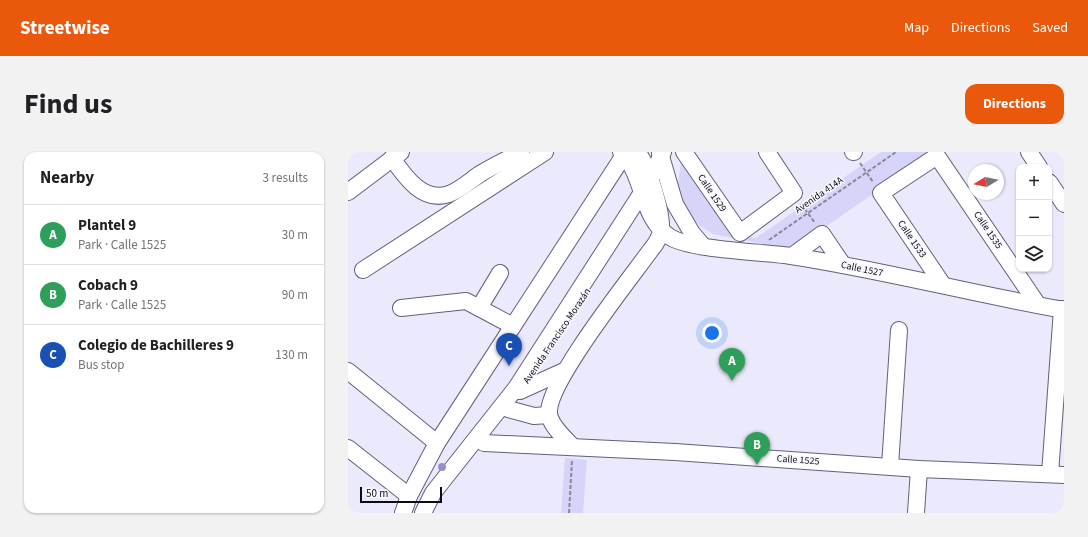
<!DOCTYPE html>
<html lang="en">
<head>
<meta charset="utf-8">
<style>
	body { margin:0; font-family:"Source Sans 3",sans-serif; background:#f2f2f2; color:#202124 }
	.controls { position:absolute; right:12px; top:12px; display:grid; overflow:hidden; border-radius:8px; box-shadow:0 1px 3px #0004 }
	.controls button { width:36px; height:36px; display:grid; place-items:center; padding:0; border:0; border-bottom:1px solid #e0e0e0; background:#fff; color:#202124; font:20px sans-serif }
	.compass { position:absolute; left:620px; top:12px; width:36px; height:36px; border-radius:50%; background:#fff; box-shadow:0 1px 3px #0004; rotate:260deg }
	.scale { position:absolute; left:12px; bottom:10px; width:82px; box-sizing:border-box; padding-left:4px; border:2px solid #0c0b15; border-top:0; font-size:11px; line-height:14px; white-space:nowrap; color:#0c0b15; -webkit-text-stroke:3px #f9f8ff; paint-order:stroke }
	.you { position:absolute; left:364px; top:181px; width:14px; height:14px; margin:-10px; border:3px solid #fff; border-radius:50%; background:#1a73e8; box-shadow:0 0 0 6px #1a73e833 }
	.badge { display:grid; place-items:center; width:26px; height:26px; border-radius:50%; background:#ea580c; color:#fff; font-size:13px; font-weight:700 }
	.pin { position:absolute; translate:-50% -33px; filter:drop-shadow(0 1px 2px #0008) }
	.pin::after { content:''; position:absolute; top:21px; width:14px; height:12px; background:inherit; clip-path:polygon(0 0,100% 0,50% 100%) }
	.list { margin:0; padding:0; list-style:none }
	h2 { display:flex; justify-content:space-between; align-items:center; height:52px; margin:0; padding:0 16px; font-size:17px }
	h2 small { font-size:13px; font-weight:400; color:#757577 }
	.list li { display:grid; grid-template-columns:26px 1fr auto; gap:12px; align-items:center; box-sizing:border-box; height:60px; padding:0 16px; border-top:1px solid #e0e0e0 }
	.list b { display:block; font-size:15px; white-space:nowrap }
	.list p { margin:0; font-size:13px; white-space:nowrap; color:#757577 }
	.list em { font-size:13px; font-style:normal; color:#757577 }
	.icon { flex:none; width:22px; height:22px; fill:none; stroke:currentColor; stroke-width:2; stroke-linecap:round; stroke-linejoin:round }
	.map { position:relative; flex:none; width:716px; height:361px; overflow:hidden; border-radius:12px }
	header { display:flex; align-items:center; gap:24px; box-sizing:border-box; height:56px; padding:0 20px; background:#ea580c; color:#fff }
	header strong { font-size:19px }
	nav { display:flex; gap:22px; margin-inline-start:auto; font-size:14px }
	.intro { display:flex; align-items:center; justify-content:space-between; box-sizing:border-box; height:96px; padding:0 24px }
	h1 { margin:0; font-size:28px }
	.button { padding:10px 18px; border-radius:12px; background:#ea580c; color:#fff; font-size:14px; font-weight:700 }
	main { display:flex; gap:24px; padding:0 24px }
	aside { flex:1; background:#fff; border-radius:12px; box-shadow:0 1px 3px #0004 }
	.map>svg:first-child { display:block }
	.green { fill:#d7d4fa }
	.lines { fill:none; stroke-linecap:round; stroke-linejoin:round }
	.minor-casing { stroke:#62607a; stroke-width:18 }
	.path { stroke:#898896; stroke-width:2; stroke-dasharray:4 2; stroke-linecap:butt }
	.minor { stroke:#fff; stroke-width:16 }
	.tree { fill:#998ec9 }
	.labels { text-anchor:middle; dominant-baseline:central; stroke-width:3; stroke-linejoin:round; paint-order:stroke }
	.street-label { font-size:10px; fill:#0c0b15; stroke:#f9f8ff }
</style>
</head>
<body>
<header>
<strong>Streetwise</strong>
<nav><a>Map</a><a>Directions</a><a>Saved</a></nav>
</header>
<div class="intro"><h1>Find us</h1><a class="button">Directions</a></div>
<main>
<aside>
<h2>Nearby<small>3 results</small></h2>
<ul class="list">
<li><span class="badge" style="background:#2e9e5b">A</span><div><b>Plantel 9</b><p>Park · Calle 1525</p></div><em>30 m</em></li>
<li><span class="badge" style="background:#2e9e5b">B</span><div><b>Cobach 9</b><p>Park · Calle 1525</p></div><em>90 m</em></li>
<li><span class="badge" style="background:#1a4fb4">C</span><div><b>Colegio de Bachilleres 9</b><p>Bus stop</p></div><em>130 m</em></li>
</ul>
</aside>
<div class="map">
<svg width="716" height="361" viewBox="0 0 716 361">
	<rect width="100%" height="100%" fill="#ebeafc"/>
	<!-- green -->
	<g class="green">
		<path d="M 533,0 L 586,0 L 444,98 L 365,82 L 352,74 L 337,56 L 330,32 L 334,2 L 389,83 L 408,86 Z"/>
		<path d="M 217,306 L 239,308 L 235,361 L 213,361 Z"/>
	</g>
	<g class="lines">
		<!-- minor casing -->
		<g class="minor-casing">
			<g id="minor">
				<path d="M 273,0 C 297,23 292,66 322,85 C 342,98 416,100 443,104 C 535,118 625,142 716,158"/>
				<path d="M 336,0 L 392,81 L 446,41 L 419,0"/>
				<path d="M 505,0 L 506,0"/>
				<path d="M 681,0 L 691,15"/>
				<path d="M 312,1 L 327,52 L 344,81 L 355,94"/>
				<path d="M 44,6 C 57,25 75,51 101,42 C 112,38 123,28 132,22 C 145,14 160,7 173,0"/>
				<path d="M 701,30 L 716,52"/>
				<path d="M 0,40 L 53,0"/>
				<path d="M 444,104 L 474,82 L 495,113"/>
				<path d="M 15,118 L 197,0"/>
				<path d="M 595,133 L 533,41 L 589,4 L 690,153"/>
				<path d="M 53,156 L 118,149 L 165,174"/>
				<path d="M 131,156 L 152,121"/>
				<path d="M 0,219 L 89,291"/>
				<path d="M 172,239 L 216,219"/>
				<path d="M 160,257 L 186,264 L 201,263"/>
				<path d="M 136,291 L 327,300 L 571,317 L 716,323"/>
				<path d="M 225,295 C 217,286 202,274 201,261 C 199,231 281,128 302,99 C 307,93 313,85 313,77 C 314,61 300,11 289,0"/>
				<path d="M 0,296 L 61,344"/>
				<path d="M 542,314 L 551,178"/>
				<path d="M 702,322 L 714,157"/>
				<path d="M 55,361 L 61,344 L 89,291 L 278,0"/>
				<path d="M 75,361 L 85,341 L 168,236 L 302,28 L 315,0"/>
				<path d="M 568,361 L 571,317"/>
			</g>
		</g>
		<!-- path -->
		<g class="path">
			<path d="M 512,11 L 525,30"/>
			<path d="M 453,52 L 467,71"/>
			<path d="M 421,88 L 548,0"/>
			<path d="M 221,361 L 224,308"/>
		</g>
		<!-- minor -->
		<use href="#minor" class="minor"/>
	</g>
	<!-- trees -->
	<circle class="tree" cx="94" cy="315" r="4"/>
	<g class="labels">
		<!-- street labels -->
		<g class="street-label">
			<text transform="translate(364 41) rotate(56)">Calle 1529</text>
			<text transform="translate(471 43) rotate(-35)">Avenida 414A</text>
			<text transform="translate(640 78) rotate(56)">Calle 1535</text>
			<text transform="translate(564 87) rotate(56)">Calle 1533</text>
			<text transform="translate(514 117) rotate(12)">Calle 1527</text>
			<text transform="translate(209 184) rotate(-56)">Avenida Francisco Morazán</text>
			<text transform="translate(450 308) rotate(4)">Calle 1525</text>
		</g>
	</g>
</svg>
<div class="controls">
<button>+</button>
<button>−</button>
<button><svg class="icon" aria-label="layers" viewBox="0 0 24 24"><path d="M12 4l9 5-9 5-9-5zM3 14l9 5 9-5"/></svg></button>
</div>
<svg class="compass" viewBox="-18 -18 36 36"><path d="M0-13l5 13h-10z" fill="#e53935"/><path d="M0 13l5-13h-10z" fill="#757577"/></svg>
<div class="scale">50 m</div>
<div class="you"></div>
<div class="pin badge" style="left:384px;top:229px;background:#2e9e5b">A</div>
<div class="pin badge" style="left:409px;top:313px;background:#2e9e5b">B</div>
<div class="pin badge" style="left:161px;top:214px;background:#1a4fb4">C</div>
</div>
</main>
</body>
</html>
